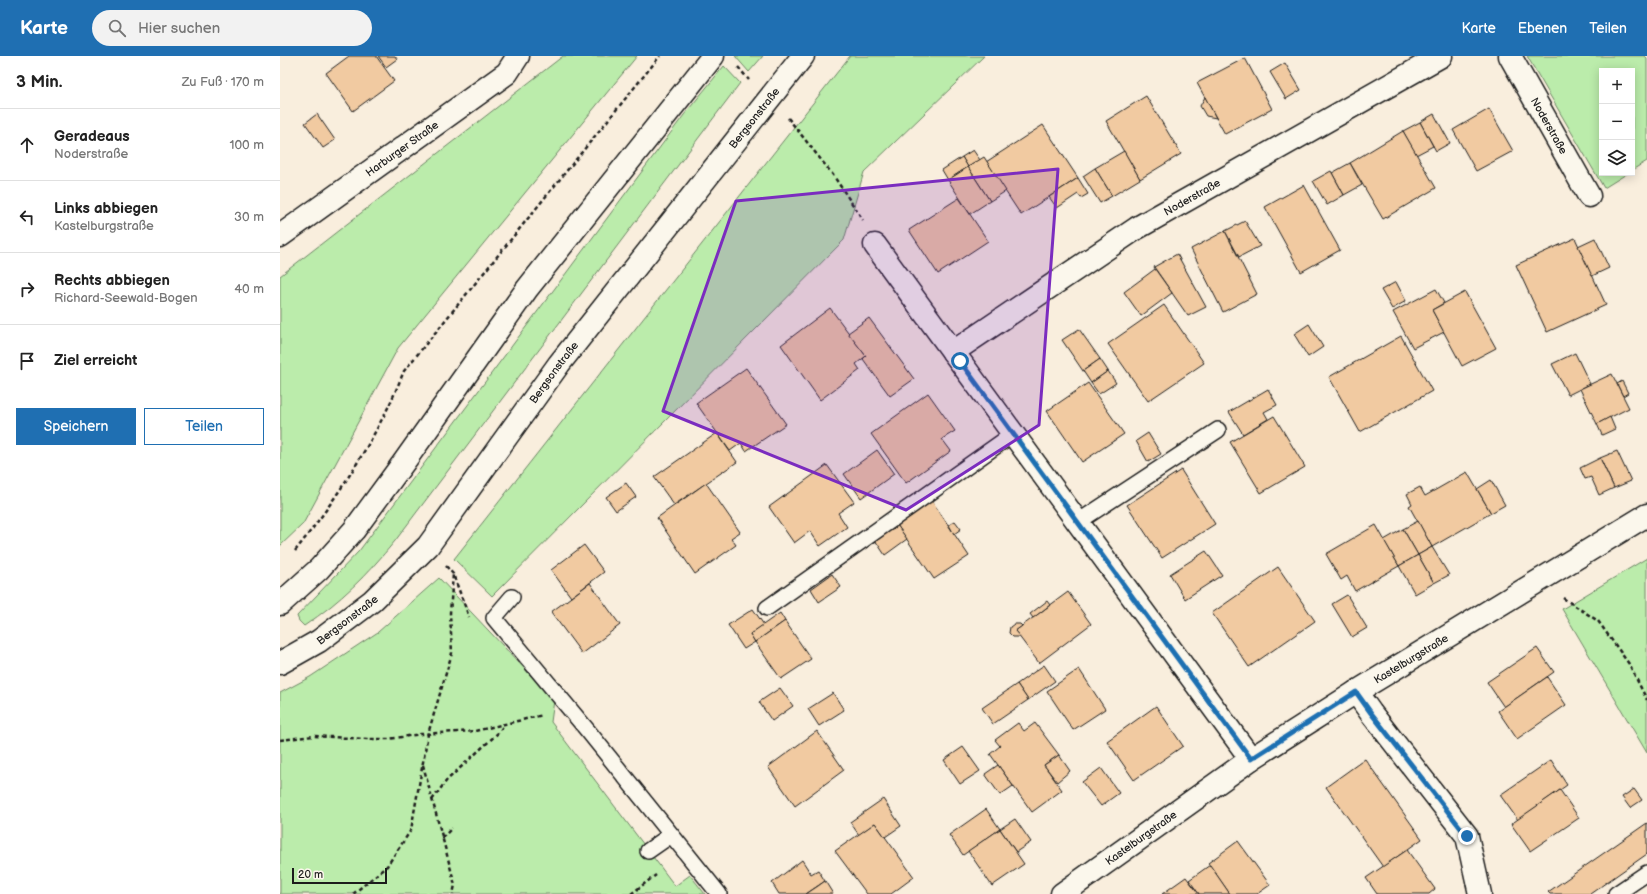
<!DOCTYPE html>
<html lang="de">
<head>
<meta charset="utf-8">
<style>
	body { margin:0; font-family:"Balsamiq Sans",sans-serif; background:#f2f2f2; color:#222 }
	.controls { position:absolute; right:12px; top:12px; display:grid; overflow:hidden; border-radius:0px; box-shadow:0 2px 10px #0003 }
	.controls button { width:36px; height:36px; display:grid; place-items:center; padding:0; border:0; border-bottom:1px solid #e0e0e0; background:#fff; color:#222; font:20px sans-serif }
	.scale { position:absolute; left:12px; bottom:10px; width:95px; box-sizing:border-box; padding-left:4px; border:2px solid #1c1c1c; border-top:0; font-size:11px; line-height:14px; white-space:nowrap; color:#1c1c1c; -webkit-text-stroke:3px #fbf7ec; paint-order:stroke }
	.stop { position:absolute; width:12px; height:12px; margin:-9px; border:3px solid #1f6fb2; border-radius:50%; background:#fff }
	.stop.end { background:#1f6fb2; border-color:#fff; box-shadow:0 1px 4px #0008 }
	.list { margin:0; padding:0; list-style:none }
	h2 { display:flex; justify-content:space-between; align-items:center; height:52px; margin:0; padding:0 16px; font-size:17px }
	h2 small { font-size:13px; font-weight:400; color:#767676 }
	.list li { display:grid; grid-template-columns:26px 1fr auto; gap:12px; align-items:center; box-sizing:border-box; height:72px; padding:0 16px; border-top:1px solid #e0e0e0 }
	.list b { display:block; font-size:15px; white-space:nowrap }
	.list p { margin:0; font-size:13px; white-space:nowrap; color:#767676 }
	.list em { font-size:13px; font-style:normal; color:#767676 }
	.actions { display:flex; gap:8px; padding:12px 16px }
	.actions a { flex:1; padding:9px 0; border:1px solid #1f6fb2; border-radius:0px; text-align:center; font-size:14px; color:#1f6fb2 }
	.actions .main { background:#1f6fb2; color:#fff }
	.icon { flex:none; width:22px; height:22px; fill:none; stroke:currentColor; stroke-width:2; stroke-linecap:round; stroke-linejoin:round }
	.map { position:relative; flex:none; width:1367px; height:838px; overflow:hidden }
	header { display:flex; align-items:center; gap:24px; box-sizing:border-box; height:56px; padding:0 20px; background:#1f6fb2; color:#fff }
	header strong { font-size:19px }
	nav { display:flex; gap:22px; margin-inline-start:auto; font-size:14px }
	.search { width:280px; height:36px; background:#f2f2f2; display:flex; align-items:center; gap:10px; box-sizing:border-box; padding:0 14px; border-radius:22px; color:#767676; font-size:15px }
	main { display:flex }
	aside { flex:1; background:#fff }
	.map>svg:first-child { display:block }
	.green { fill:#bbecab; stroke:#6c8464 }
	.building { fill:#f1caa1; stroke:#1c1c1c }
	.lines { fill:none; stroke-linecap:round; stroke-linejoin:round }
	.lane-casing { stroke:#1c1c1c; stroke-width:18 }
	.street-casing { stroke:#1c1c1c; stroke-width:25 }
	.secondary-casing { stroke:#1c1c1c; stroke-width:25 }
	.path { stroke:#1c1c1c; stroke-width:2.5; stroke-dasharray:4 3; stroke-linecap:butt }
	.lane { stroke:#fbf7ec; stroke-width:15 }
	.street { stroke:#fbf7ec; stroke-width:22 }
	.secondary { stroke:#fbf7ec; stroke-width:22 }
	.route { stroke:#1f6fb2; stroke-width:5 }
	.marked { fill:#7b2cbf; fill-opacity:0.2; stroke:#7b2cbf; stroke-width:3; stroke-linejoin:round }
	.labels { text-anchor:middle; dominant-baseline:central; stroke-width:3.5; stroke-linejoin:round; paint-order:stroke }
	.street-label { font-size:11px; fill:#1c1c1c; stroke:#fbf7ec }
</style>
</head>
<body>
<header>
<strong>Karte</strong>
<div class="search"><svg class="icon" aria-label="search" viewBox="0 0 24 24"><circle cx="10" cy="10" r="6"/><path d="M15 15l6 6"/></svg>Hier suchen</div>
<nav><a>Karte</a><a>Ebenen</a><a>Teilen</a></nav>
</header>
<main>
<aside>
<h2>3 Min.<small>Zu Fuß · 170 m</small></h2>
<ul class="list">
<li><svg class="icon" aria-label="ahead" viewBox="0 0 24 24"><path d="M12 20V5M6 11l6-6 6 6"/></svg><div><b>Geradeaus</b><p>Noderstraße</p></div><em>100 m</em></li>
<li><svg class="icon" aria-label="left" viewBox="0 0 24 24"><path d="M17 20v-9H6M10 6l-5 5 5 5"/></svg><div><b>Links abbiegen</b><p>Kastelburgstraße</p></div><em>30 m</em></li>
<li><svg class="icon" aria-label="right" viewBox="0 0 24 24"><path d="M7 20v-9h11M14 6l5 5-5 5"/></svg><div><b>Rechts abbiegen</b><p>Richard-Seewald-Bogen</p></div><em>40 m</em></li>
<li><svg class="icon" aria-label="arrive" viewBox="0 0 24 24"><path d="M6 21V4h12l-3 4 3 4H6"/></svg><div><b>Ziel erreicht</b></div></li>
</ul>
<div class="actions"><a class="main">Speichern</a><a>Teilen</a></div>
</aside>
<div class="map">
<svg width="1367" height="838" viewBox="0 0 1367 838">
	<rect width="100%" height="100%" fill="#f9eedd"/>
	<filter id="ink" filterUnits="userSpaceOnUse"><feTurbulence type="fractalNoise" baseFrequency=".025" numOctaves="2"/><feDisplacementMap in="SourceGraphic" scale="8" xChannelSelector="R" yChannelSelector="G"/><feConvolveMatrix kernelMatrix="1 2 1 2 8 2 1 2 1" color-interpolation-filters="sRGB"/></filter>
	<g filter="url(#ink)">
		<!-- green -->
		<g class="green">
			<path d="M 283,0 L 357,0 L 118,292 L 23,468 L 0,490 L 0,220 Z"/>
			<path d="M 455,0 L 483,0 L 469,16 Z"/>
			<path d="M 570,0 L 704,0 L 584,116 L 564,184 L 212,540 L 174,503 Z"/>
			<path d="M 1247,0 L 1365,0 L 1367,2 L 1367,105 L 1352,114 L 1352,15 L 1322,15 L 1322,117 L 1348,117 L 1324,132 Z"/>
			<path d="M 444,10 L 460,27 L 115,485 C 86,520 61,545 24,570 L 19,565 L 17,560 L 79,495 L 404,59 Z"/>
			<path d="M 1367,502 L 1367,697 L 1282,553 Z"/>
			<path d="M 159,522 L 274,644 L 271,666 L 395,830 L 410,819 L 425,838 L 0,838 L 0,637 L 30,621 L 98,576 Z"/>
		</g>
		<!-- building -->
		<g class="building">
			<path d="M 69,0 L 96,0 L 114,25 L 73,55 L 46,17 Z"/>
			<path d="M 98,0 L 115,0 L 117,3 L 106,11 Z"/>
			<path d="M 965,2 L 992,53 L 945,78 L 917,27 Z"/>
			<path d="M 1005,7 L 1021,34 L 1006,43 L 990,16 Z"/>
			<path d="M 866,40 L 901,98 L 860,123 L 826,65 Z"/>
			<path d="M 925,41 L 936,62 L 926,60 L 920,50 Z"/>
			<path d="M 1209,53 L 1233,95 L 1196,115 L 1173,74 Z"/>
			<path d="M 37,58 L 55,84 L 43,92 L 25,67 Z"/>
			<path d="M 1154,58 L 1170,87 L 1156,95 L 1140,66 Z"/>
			<path d="M 1140,66 L 1153,90 L 1136,99 L 1123,75 Z"/>
			<path d="M 763,69 L 798,122 L 741,159 L 706,106 Z"/>
			<path d="M 1123,75 L 1156,132 L 1103,163 L 1070,107 Z"/>
			<path d="M 693,94 L 700,104 L 688,111 L 682,101 Z"/>
			<path d="M 844,95 L 860,123 L 832,140 L 815,112 Z"/>
			<path d="M 682,101 L 688,111 L 668,124 L 662,114 Z"/>
			<path d="M 704,101 L 726,135 L 710,145 L 688,111 Z"/>
			<path d="M 1070,107 L 1082,129 L 1064,139 L 1052,117 Z"/>
			<path d="M 688,111 L 710,145 L 690,158 L 668,124 Z"/>
			<path d="M 815,112 L 832,140 L 820,147 L 803,120 Z"/>
			<path d="M 1051,115 L 1064,139 L 1047,149 L 1033,125 Z"/>
			<path d="M 798,122 L 808,138 L 801,142 L 798,138 L 777,152 L 769,141 Z"/>
			<path d="M 1024,129 L 1060,194 L 1021,216 L 985,151 Z"/>
			<path d="M 679,142 L 708,185 L 658,218 L 629,174 Z"/>
			<path d="M 965,165 L 980,190 L 959,201 L 945,175 Z"/>
			<path d="M 945,175 L 977,238 L 943,256 L 911,193 Z"/>
			<path d="M 1295,182 L 1326,249 L 1267,276 L 1236,209 Z"/>
			<path d="M 1315,182 L 1329,212 L 1312,220 L 1298,190 Z"/>
			<path d="M 897,198 L 926,251 L 908,260 L 874,211 Z"/>
			<path d="M 875,213 L 892,237 L 861,260 L 844,236 Z"/>
			<path d="M 1116,226 L 1126,245 L 1112,253 L 1101,234 Z"/>
			<path d="M 1156,233 L 1164,247 L 1152,254 L 1164,276 L 1133,292 L 1113,256 Z"/>
			<path d="M 1185,236 L 1216,292 L 1182,310 L 1152,254 Z"/>
			<path d="M 884,249 L 924,307 L 868,345 L 828,288 Z"/>
			<path d="M 550,252 L 586,300 L 576,308 L 580,314 L 540,344 L 501,289 Z"/>
			<path d="M 589,262 L 634,323 L 610,340 L 583,303 L 586,300 L 568,277 Z"/>
			<path d="M 1029,268 L 1043,291 L 1028,301 L 1014,278 Z"/>
			<path d="M 799,273 L 820,303 L 803,315 L 782,284 Z"/>
			<path d="M 1121,280 L 1152,335 L 1080,376 L 1049,321 Z"/>
			<path d="M 1295,297 L 1310,328 L 1288,339 L 1272,308 Z"/>
			<path d="M 820,303 L 828,315 L 811,327 L 803,315 Z"/>
			<path d="M 466,312 L 506,368 L 466,395 L 461,387 L 450,395 L 416,347 Z"/>
			<path d="M 828,315 L 836,327 L 819,338 L 811,327 Z"/>
			<path d="M 1332,318 L 1349,352 L 1317,368 L 1300,333 Z"/>
			<path d="M 1342,325 L 1348,337 L 1343,340 L 1337,328 Z"/>
			<path d="M 808,327 L 844,378 L 802,406 L 767,355 Z"/>
			<path d="M 988,333 L 997,349 L 984,356 L 988,363 L 963,378 L 949,356 Z"/>
			<path d="M 648,337 L 675,375 L 662,383 L 671,395 L 626,427 L 591,378 Z"/>
			<path d="M 994,360 L 1025,411 L 981,437 L 950,386 Z"/>
			<path d="M 1330,361 L 1335,373 L 1322,379 L 1317,368 Z"/>
			<path d="M 437,377 L 457,406 L 394,449 L 374,421 Z"/>
			<path d="M 868,377 L 881,398 L 868,406 L 856,385 Z"/>
			<path d="M 597,394 L 614,418 L 581,442 L 564,418 Z"/>
			<path d="M 1337,395 L 1351,425 L 1334,432 L 1320,402 Z"/>
			<path d="M 1320,402 L 1334,432 L 1319,439 L 1311,421 L 1305,423 L 1300,412 Z"/>
			<path d="M 547,409 L 574,446 L 558,457 L 567,471 L 540,490 L 530,475 L 514,487 L 489,451 Z"/>
			<path d="M 901,414 L 935,468 L 882,502 L 847,449 Z"/>
			<path d="M 1187,416 L 1211,457 L 1152,491 L 1129,450 L 1132,448 L 1127,438 L 1140,431 L 1145,440 Z"/>
			<path d="M 1211,424 L 1225,449 L 1211,457 L 1197,433 Z"/>
			<path d="M 346,427 L 356,441 L 336,455 L 326,441 Z"/>
			<path d="M 426,427 L 460,476 L 451,482 L 456,489 L 415,518 L 377,462 Z"/>
			<path d="M 652,445 L 689,500 L 654,523 L 617,469 Z"/>
			<path d="M 675,465 L 681,473 L 674,478 L 669,469 Z"/>
			<path d="M 1138,465 L 1152,491 L 1138,499 L 1123,473 Z"/>
			<path d="M 617,469 L 627,483 L 605,499 L 595,484 Z"/>
			<path d="M 1096,469 L 1119,510 L 1075,535 L 1067,520 L 1061,524 L 1046,498 Z"/>
			<path d="M 1123,473 L 1138,499 L 1119,510 L 1104,484 Z"/>
			<path d="M 304,489 L 324,516 L 291,541 L 271,514 Z"/>
			<path d="M 1152,491 L 1169,519 L 1154,527 L 1138,499 Z"/>
			<path d="M 926,495 L 942,519 L 905,543 L 890,518 Z"/>
			<path d="M 1138,499 L 1154,527 L 1135,538 L 1119,510 Z"/>
			<path d="M 998,511 L 1035,565 L 969,611 L 932,557 Z"/>
			<path d="M 552,518 L 561,531 L 539,546 L 531,533 Z"/>
			<path d="M 310,527 L 340,569 L 302,598 L 271,556 Z"/>
			<path d="M 788,536 L 811,568 L 759,607 L 735,575 Z"/>
			<path d="M 1067,539 L 1087,572 L 1072,581 L 1052,548 Z"/>
			<path d="M 767,545 L 770,549 L 753,562 L 750,558 Z"/>
			<path d="M 473,553 L 484,569 L 470,578 L 475,586 L 464,593 L 448,569 Z"/>
			<path d="M 500,557 L 505,565 L 475,586 L 470,578 Z"/>
			<path d="M 505,565 L 531,603 L 501,623 L 475,586 Z"/>
			<path d="M 734,568 L 740,568 L 742,570 L 735,575 L 740,581 L 733,581 L 729,577 L 730,571 Z"/>
			<path d="M 1257,592 L 1274,616 L 1224,651 L 1207,626 Z"/>
			<path d="M 764,609 L 775,625 L 748,644 L 737,628 Z"/>
			<path d="M 799,613 L 825,653 L 793,674 L 767,635 Z"/>
			<path d="M 1267,621 L 1286,649 L 1237,683 L 1218,655 Z"/>
			<path d="M 737,628 L 748,644 L 713,668 L 702,652 Z"/>
			<path d="M 500,632 L 513,650 L 492,665 L 479,646 Z"/>
			<path d="M 553,637 L 564,654 L 539,670 L 528,653 Z"/>
			<path d="M 876,650 L 903,690 L 854,724 L 827,685 Z"/>
			<path d="M 738,667 L 744,675 L 755,667 L 779,699 L 764,709 L 782,734 L 752,756 L 710,698 L 720,690 L 715,684 Z"/>
			<path d="M 537,675 L 564,714 L 515,750 L 488,711 Z"/>
			<path d="M 683,691 L 700,715 L 680,728 L 664,704 Z"/>
			<path d="M 779,699 L 790,715 L 777,726 L 764,709 Z"/>
			<path d="M 1085,703 L 1142,783 L 1103,811 L 1046,731 Z"/>
			<path d="M 1271,704 L 1287,729 L 1238,764 L 1220,739 Z"/>
			<path d="M 718,709 L 733,730 L 720,739 L 705,718 Z"/>
			<path d="M 821,712 L 839,737 L 821,750 L 802,726 Z"/>
			<path d="M 1354,733 L 1362,744 L 1350,752 L 1342,741 Z"/>
			<path d="M 1280,734 L 1299,762 L 1250,795 L 1231,768 Z"/>
			<path d="M 603,743 L 621,770 L 605,781 L 595,767 L 579,779 L 570,766 Z"/>
			<path d="M 706,753 L 720,773 L 683,799 L 669,779 Z"/>
			<path d="M 735,763 L 751,786 L 736,796 L 720,773 Z"/>
			<path d="M 595,767 L 634,821 L 611,838 L 587,838 L 555,795 Z"/>
			<path d="M 1367,767 L 1367,798 L 1310,838 L 1270,838 L 1268,836 Z"/>
			<path d="M 720,773 L 744,808 L 712,830 L 688,795 Z"/>
			<path d="M 958,785 L 990,829 L 977,838 L 950,838 L 928,807 Z"/>
			<path d="M 1127,794 L 1155,833 L 1149,838 L 1097,838 L 1086,822 Z"/>
			<path d="M 522,804 L 531,818 L 538,814 L 545,825 L 526,838 L 499,838 L 492,827 Z"/>
			<path d="M 930,809 L 950,838 L 919,838 L 909,824 Z"/>
			<path d="M 906,821 L 919,838 L 882,838 Z"/>
			<path d="M 545,825 L 553,838 L 526,838 L 538,830 Z"/>
		</g>
		<g class="lines">
			<!-- lane casing -->
			<g class="lane-casing">
				<g id="lane">
					<path d="M 798,466 L 938,374"/>
					<path d="M 232,541 L 214,562 L 308,675 L 439,838"/>
					<path d="M 487,552 L 733,378"/>
					<path d="M 368,795 L 391,779"/>
					<path d="M 1336,838 L 1367,817"/>
				</g>
			</g>
			<!-- street casing -->
			<g class="street-casing">
				<g id="street">
					<path id="s1" d="M 1230,0 L 1309,140"/>
					<path id="s2" d="M 0,180 L 227,17 L 238,0"/>
					<path d="M 595,189 L 971,703"/>
					<path id="s3" d="M 673,296 L 857,172 L 1161,0"/>
					<path d="M 1076,636 L 1091,657 L 1187,780 L 1200,838"/>
					<path id="s4" d="M 782,838 L 971,703 L 1076,636 L 1367,459"/>
				</g>
			</g>
			<!-- secondary casing -->
			<g class="secondary-casing">
				<g id="secondary">
					<path d="M 0,548 L 39,513 L 74,474 L 124,406 L 247,233 L 433,0"/>
					<path id="s5" d="M 0,607 L 39,585 L 92,545 L 148,490 L 279,308 L 523,0"/>
				</g>
			</g>
			<!-- path -->
			<g class="path">
				<path d="M 458,11 L 469,24"/>
				<path d="M 508,62 L 553,119 L 583,164"/>
				<path d="M 15,495 C 47,455 77,411 101,365 C 110,349 117,332 124,315 L 380,0"/>
				<path d="M 166,510 L 173,518 L 189,561"/>
				<path d="M 1283,542 L 1318,565 L 1349,608 L 1367,644"/>
				<path d="M 0,684 L 33,680 L 87,683 L 109,683 L 141,678 L 195,675 L 263,659"/>
				<path d="M 143,709 L 175,829 L 173,838"/>
				<path d="M 152,744 L 167,724 L 218,677 L 225,668"/>
				<path d="M 162,782 L 172,772"/>
				<path d="M 73,838 L 107,810 L 131,774 L 148,678 L 172,597 L 170,557 L 173,518"/>
				<path d="M 351,838 L 376,819"/>
			</g>
			<!-- lane -->
			<use href="#lane" class="lane"/>
			<!-- street -->
			<use href="#street" class="street"/>
			<!-- secondary -->
			<use href="#secondary" class="secondary"/>
		</g>
	</g>
	<g class="lines" filter="url(#ink)">
		<!-- route -->
		<path class="route" d="M 680,305 L 971,703 L 1076,636 L 1091,657 L 1187,780"/>
	</g>
	<!-- marked area -->
	<path class="marked" d="M 778,113 L 759,369 L 626,454 L 383,355 L 456,145 Z"/>
	<g class="labels">
		<!-- street labels -->
		<g class="street-label">
			<text stroke="none"><textPath href="#s5" startOffset="728">Bergsonstraße</textPath></text>
			<text stroke="none"><textPath href="#s1" startOffset="80">Noderstraße</textPath></text>
			<text stroke="none"><textPath href="#s2" startOffset="150">Harburger Straße</textPath></text>
			<text stroke="none"><textPath href="#s3" startOffset="285">Noderstraße</textPath></text>
			<text stroke="none"><textPath href="#s5" startOffset="404">Bergsonstraße</textPath></text>
			<text stroke="none"><textPath href="#s5" startOffset="80">Bergsonstraße</textPath></text>
			<text stroke="none"><textPath href="#s4" startOffset="421">Kastelburgstraße</textPath></text>
			<text stroke="none"><textPath href="#s4" startOffset="97">Kastelburgstraße</textPath></text>
		</g>
	</g>
</svg>
<div class="controls">
<button>+</button>
<button>−</button>
<button><svg class="icon" aria-label="layers" viewBox="0 0 24 24"><path d="M12 4l9 5-9 5-9-5zM3 14l9 5 9-5"/></svg></button>
</div>
<div class="scale">20 m</div>
<div class="stop" style="left:680px;top:305px"></div>
<div class="stop end" style="left:1187px;top:780px"></div>
</div>
</main>
</body>
</html>
